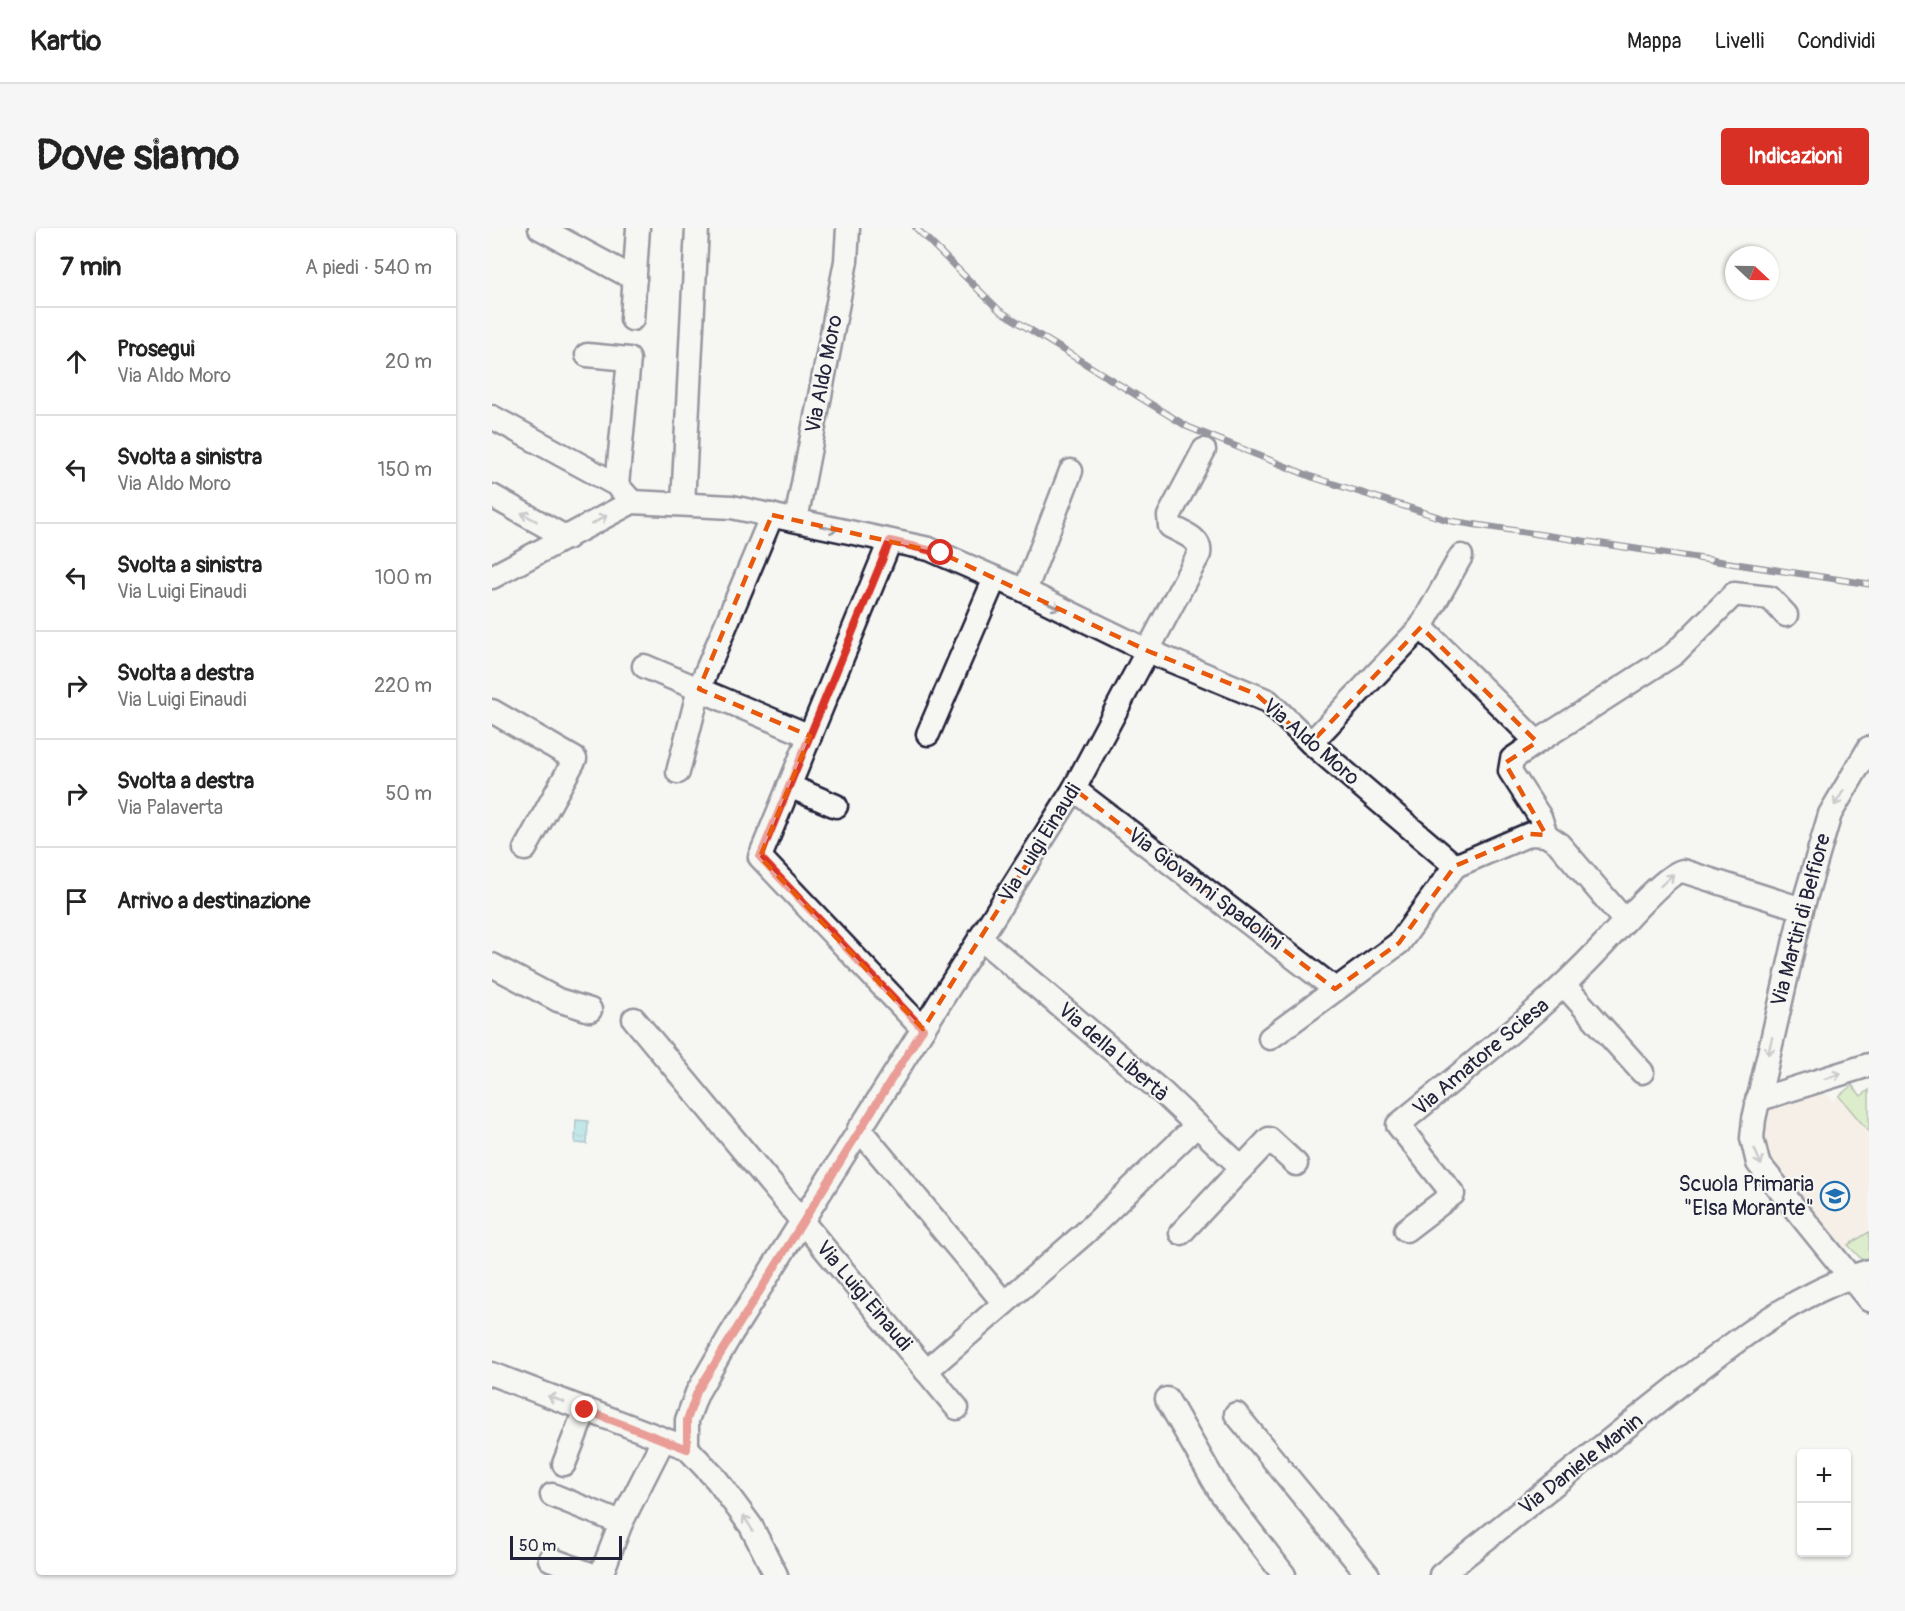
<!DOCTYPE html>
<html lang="it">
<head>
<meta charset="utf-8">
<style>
	body { margin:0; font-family:Pangolin,sans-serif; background:#f6f6f6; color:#222 }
	.controls { position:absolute; right:18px; bottom:18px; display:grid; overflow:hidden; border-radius:6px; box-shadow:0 2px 4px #0004 }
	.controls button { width:54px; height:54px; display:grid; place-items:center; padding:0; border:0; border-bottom:2px solid #e0e0e0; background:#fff; color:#222; font:30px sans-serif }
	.compass { position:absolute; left:1233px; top:18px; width:54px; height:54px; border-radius:50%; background:#fff; box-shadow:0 2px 4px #0004; rotate:112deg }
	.scale { position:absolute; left:18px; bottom:15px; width:112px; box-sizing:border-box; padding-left:6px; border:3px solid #22223b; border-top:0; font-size:16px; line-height:21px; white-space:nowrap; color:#22223b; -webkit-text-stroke:4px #f6f6f2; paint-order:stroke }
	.stop { position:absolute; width:18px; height:18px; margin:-14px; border:4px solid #d93025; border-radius:50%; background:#fff }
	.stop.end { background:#d93025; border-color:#fff; box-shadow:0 2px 6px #0008 }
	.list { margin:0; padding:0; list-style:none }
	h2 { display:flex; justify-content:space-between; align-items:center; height:78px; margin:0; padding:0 24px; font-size:26px }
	h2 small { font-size:20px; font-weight:400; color:#767676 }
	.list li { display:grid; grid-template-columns:39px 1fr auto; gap:18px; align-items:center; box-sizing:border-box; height:108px; padding:0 24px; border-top:2px solid #e0e0e0 }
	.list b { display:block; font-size:22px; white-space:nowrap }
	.list p { margin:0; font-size:20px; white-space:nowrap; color:#767676 }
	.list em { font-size:20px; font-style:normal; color:#767676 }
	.icon { flex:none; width:33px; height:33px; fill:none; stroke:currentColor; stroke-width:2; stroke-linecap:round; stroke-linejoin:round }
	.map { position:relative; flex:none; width:1377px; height:1347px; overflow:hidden; border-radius:6px }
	header { display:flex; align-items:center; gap:36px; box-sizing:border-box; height:84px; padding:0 30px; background:#fff; border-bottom:2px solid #e0e0e0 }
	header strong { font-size:28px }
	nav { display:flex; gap:33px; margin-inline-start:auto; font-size:21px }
	.intro { display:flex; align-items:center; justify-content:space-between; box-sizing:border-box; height:144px; padding:0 36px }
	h1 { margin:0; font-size:42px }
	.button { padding:15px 27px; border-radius:6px; background:#d93025; color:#fff; font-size:21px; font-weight:700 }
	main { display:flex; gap:36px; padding:0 36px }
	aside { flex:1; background:#fff; border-radius:6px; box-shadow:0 2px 4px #0004 }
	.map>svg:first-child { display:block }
	.built { fill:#f4e7da }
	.park { fill:#bde39d; stroke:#70826c; stroke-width:1.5 }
	.water { fill:url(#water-ripples); stroke:#5c8d9c; stroke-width:1.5 }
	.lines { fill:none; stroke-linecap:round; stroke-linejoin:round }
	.minor-casing { stroke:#22223b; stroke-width:27 }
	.minor { stroke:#f6f6f2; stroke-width:22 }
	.rail-casing { stroke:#22223b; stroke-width:7 }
	.rail { stroke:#f6f6f2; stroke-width:4.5; stroke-dasharray:14; stroke-linecap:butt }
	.oneway { stroke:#9797a0 }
	.route { stroke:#d93025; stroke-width:8 }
	.marked { fill:none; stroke:#e8590c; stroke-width:4.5; stroke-dasharray:12 8; stroke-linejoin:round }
	.labels { text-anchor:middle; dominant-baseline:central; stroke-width:4.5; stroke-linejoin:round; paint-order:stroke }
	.street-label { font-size:21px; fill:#22223b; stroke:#f6f6f2 }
	.poi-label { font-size:21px; fill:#22223b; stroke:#f6f6f2; text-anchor:end }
</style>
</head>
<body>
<header>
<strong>Kartio</strong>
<nav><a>Mappa</a><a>Livelli</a><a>Condividi</a></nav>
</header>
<div class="intro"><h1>Dove siamo</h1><a class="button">Indicazioni</a></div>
<main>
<aside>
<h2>7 min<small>A piedi · 540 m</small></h2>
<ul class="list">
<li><svg class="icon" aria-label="ahead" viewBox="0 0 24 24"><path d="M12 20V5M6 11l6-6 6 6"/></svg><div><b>Prosegui</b><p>Via Aldo Moro</p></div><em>20 m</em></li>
<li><svg class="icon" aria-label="left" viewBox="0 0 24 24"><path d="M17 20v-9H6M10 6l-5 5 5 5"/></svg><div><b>Svolta a sinistra</b><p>Via Aldo Moro</p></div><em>150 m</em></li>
<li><svg class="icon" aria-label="left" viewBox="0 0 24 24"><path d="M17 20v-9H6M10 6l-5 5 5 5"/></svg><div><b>Svolta a sinistra</b><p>Via Luigi Einaudi</p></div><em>100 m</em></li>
<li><svg class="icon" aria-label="right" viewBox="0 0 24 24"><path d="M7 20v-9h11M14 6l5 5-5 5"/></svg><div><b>Svolta a destra</b><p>Via Luigi Einaudi</p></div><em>220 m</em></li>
<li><svg class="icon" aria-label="right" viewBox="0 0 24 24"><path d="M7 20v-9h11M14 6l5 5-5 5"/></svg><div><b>Svolta a destra</b><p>Via Palaverta</p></div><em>50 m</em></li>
<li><svg class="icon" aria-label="arrive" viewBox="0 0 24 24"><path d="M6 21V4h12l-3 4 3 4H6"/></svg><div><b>Arrivo a destinazione</b></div></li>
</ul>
</aside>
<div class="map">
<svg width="1377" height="1347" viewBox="0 0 1377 1347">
	<defs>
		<pattern id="water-ripples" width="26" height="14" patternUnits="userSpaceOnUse" patternTransform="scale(1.5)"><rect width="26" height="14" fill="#83d4dd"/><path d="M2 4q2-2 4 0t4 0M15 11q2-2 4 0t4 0" fill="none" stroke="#71b6bf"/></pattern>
	</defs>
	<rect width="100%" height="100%" fill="#f6f6f2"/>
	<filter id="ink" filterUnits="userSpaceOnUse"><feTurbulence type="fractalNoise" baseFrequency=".0167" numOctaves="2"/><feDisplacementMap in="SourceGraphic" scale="12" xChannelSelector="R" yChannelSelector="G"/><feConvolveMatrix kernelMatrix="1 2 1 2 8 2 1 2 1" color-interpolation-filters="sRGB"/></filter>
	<g filter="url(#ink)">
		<!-- built -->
		<path class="built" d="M 1329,860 L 1341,873 L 1347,868 L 1377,904 L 1377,1004 L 1353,1021 L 1280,932 L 1274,914 L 1273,891 L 1279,874 Z"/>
		<!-- park -->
		<g class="park">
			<path d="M 1360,857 L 1369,868 L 1377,862 L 1377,904 L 1347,868 Z"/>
			<path d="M 1377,1004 L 1377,1034 L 1373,1035 L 1356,1017 Z"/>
		</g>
		<!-- water -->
		<path class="water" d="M 84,892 L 96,893 L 95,916 L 83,915 Z"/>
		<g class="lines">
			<!-- minor casing -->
			<g class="minor-casing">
				<g id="minor">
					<path d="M 48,0 L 143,51"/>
					<path d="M 140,91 L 146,0"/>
					<path d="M 95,127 L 137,131 L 125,257 L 140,274"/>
					<path d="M 0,189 L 125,257"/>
					<path d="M 0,268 L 75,310"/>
					<path d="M 191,276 L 205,0"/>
					<path d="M 304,292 L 354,33 L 356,0"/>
					<path d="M 398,313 L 268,629 L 431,801"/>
					<path d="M 0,349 L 140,274 L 240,279 L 437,321 L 533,363 L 656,423 L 776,473 L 819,515 L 963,638"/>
					<path d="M 533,363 L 579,243"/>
					<path d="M 929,399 L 969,328"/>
					<path d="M 152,438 L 318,508"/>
					<path d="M 0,483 L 83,531 L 33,621"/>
					<path d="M 436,506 L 503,350"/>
					<path d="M 1045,514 L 1182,426 L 1242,366 L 1278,370 L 1294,387"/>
					<path d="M 819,515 L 929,399 L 1045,514 L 1020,531 L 1018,543 L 1048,589 L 1054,607 L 1066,615 L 1133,693"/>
					<path d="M 1377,520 L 1338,586 L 1310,681 L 1262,891 L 1260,910 L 1266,935 L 1377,1072"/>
					<path d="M 186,544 L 207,461 L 280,287"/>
					<path d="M 297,558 L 344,578"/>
					<path d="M 582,561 L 843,761"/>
					<path d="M 963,638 L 1038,606 L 1054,607"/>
					<path d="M 489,711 L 671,865 L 750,940"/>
					<path d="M 0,737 L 66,772 L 98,782"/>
					<path d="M 1073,758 L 1150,844"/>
					<path d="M 142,791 L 465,1180"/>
					<path d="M 778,810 L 907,715 L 963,638"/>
					<path d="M 1265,872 L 1377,837"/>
					<path d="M 367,901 L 512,1075"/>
					<path d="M 914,1002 L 961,966 L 906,897 C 977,838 1050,783 1112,716 C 1125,702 1175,644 1191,643 L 1310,681"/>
					<path d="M 689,1005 L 777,911 L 804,936"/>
					<path d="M 434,1143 L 593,1005 L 704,898"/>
					<path d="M 0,1146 L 195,1220 L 225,1252 L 259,1298 L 284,1347"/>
					<path d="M 675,1171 L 729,1265 L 792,1347"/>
					<path d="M 744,1186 L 876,1347"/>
					<path d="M 195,1220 L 195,1192 L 205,1165 L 239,1106 L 582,561 L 707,326 C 710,310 690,305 678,298 L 677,288 L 712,222"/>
					<path d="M 72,1236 L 93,1182"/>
					<path d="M 60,1267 L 129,1295"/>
					<path d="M 58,1331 L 101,1347"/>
					<path d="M 109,1347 L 129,1295 L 171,1212"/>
					<path d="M 949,1347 C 1015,1294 1082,1241 1148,1188 C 1219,1133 1290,1069 1377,1043"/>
				</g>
			</g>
			<!-- minor -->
			<use href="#minor" class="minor"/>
			<!-- rail casing -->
			<g class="rail-casing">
				<path id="rail" d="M 424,0 L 508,83 L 696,199 L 820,249 L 959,293 L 1377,356"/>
			</g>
			<!-- rail -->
			<use href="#rail" class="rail"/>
		</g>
		<!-- one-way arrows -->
		<defs><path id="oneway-shaft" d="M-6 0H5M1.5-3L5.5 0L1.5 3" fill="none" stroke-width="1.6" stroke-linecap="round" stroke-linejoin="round" transform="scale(1.5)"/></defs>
		<g class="oneway">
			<use href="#oneway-shaft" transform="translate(37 289) rotate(-151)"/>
			<use href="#oneway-shaft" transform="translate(107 292) rotate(-29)"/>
			<use href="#oneway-shaft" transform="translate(337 300) rotate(12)"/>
			<use href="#oneway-shaft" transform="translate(560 377) rotate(26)"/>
			<use href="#oneway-shaft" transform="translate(1347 570) rotate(121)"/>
			<use href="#oneway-shaft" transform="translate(1175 652) rotate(-43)"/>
			<use href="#oneway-shaft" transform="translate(1278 818) rotate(103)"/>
			<use href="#oneway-shaft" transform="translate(1341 848) rotate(-18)"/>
			<use href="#oneway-shaft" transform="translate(1266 929) rotate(67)"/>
			<use href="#oneway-shaft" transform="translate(64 1171) rotate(-159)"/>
			<use href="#oneway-shaft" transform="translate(256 1295) rotate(-123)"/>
		</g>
	</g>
	<g class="lines" filter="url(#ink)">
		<!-- route -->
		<path class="route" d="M 93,1182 L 195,1221 L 195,1192 L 205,1164 L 431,801 L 268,629 L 398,313 L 449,325"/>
	</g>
	<!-- marked area -->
	<path d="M0 0H1377V1347H0ZM 280,287 L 449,325 L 656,423 L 764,466 L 819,515 L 929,399 L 1045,514 L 1013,535 L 1054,607 L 1038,606 L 963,638 L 907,715 L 843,761 L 582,561 L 431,801 L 268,629 L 318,508 L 207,461 Z" fill="#f6f6f2" fill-opacity=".55" fill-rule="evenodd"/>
	<path class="marked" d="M 280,287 L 449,325 L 656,423 L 764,466 L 819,515 L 929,399 L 1045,514 L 1013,535 L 1054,607 L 1038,606 L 963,638 L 907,715 L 843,761 L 582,561 L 431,801 L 268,629 L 318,508 L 207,461 Z"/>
	<!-- icons -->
	<defs>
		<g id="school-ring" transform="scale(1.5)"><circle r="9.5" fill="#f6f6f2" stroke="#1f6fb2" stroke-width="1.5"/><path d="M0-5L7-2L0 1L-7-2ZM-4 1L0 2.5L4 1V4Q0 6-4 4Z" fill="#1f6fb2"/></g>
	</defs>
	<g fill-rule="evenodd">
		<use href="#school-ring" x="1343" y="968"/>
	</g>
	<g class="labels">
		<!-- street labels -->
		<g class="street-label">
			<text transform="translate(332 146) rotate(-79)">Via Aldo Moro</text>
			<text transform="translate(819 514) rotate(41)">Via Aldo Moro</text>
			<text transform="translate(548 615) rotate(-58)">Via Luigi Einaudi</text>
			<text transform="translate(713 661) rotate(37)">Via Giovanni Spadolini</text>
			<text transform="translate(1309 692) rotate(-75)">Via Martiri di Belfiore</text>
			<text transform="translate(621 824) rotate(41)">Via della Libertà</text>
			<text transform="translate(989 829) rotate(-40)">Via Amatore Sciesa</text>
			<text transform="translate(372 1068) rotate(50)">Via Luigi Einaudi</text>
			<text transform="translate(1089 1236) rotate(-38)">Via Daniele Manin</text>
		</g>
		<!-- poi labels -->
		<g class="poi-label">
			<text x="1322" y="956">Scuola Primaria<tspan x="1322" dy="24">"Elsa Morante"</tspan></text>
		</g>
	</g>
</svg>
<div class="controls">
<button>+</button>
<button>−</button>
</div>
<svg class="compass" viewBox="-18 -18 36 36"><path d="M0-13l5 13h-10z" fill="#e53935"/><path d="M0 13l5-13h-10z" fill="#767676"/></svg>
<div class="scale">50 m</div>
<div class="stop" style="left:449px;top:325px"></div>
<div class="stop end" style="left:93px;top:1182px"></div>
</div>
</main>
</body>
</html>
